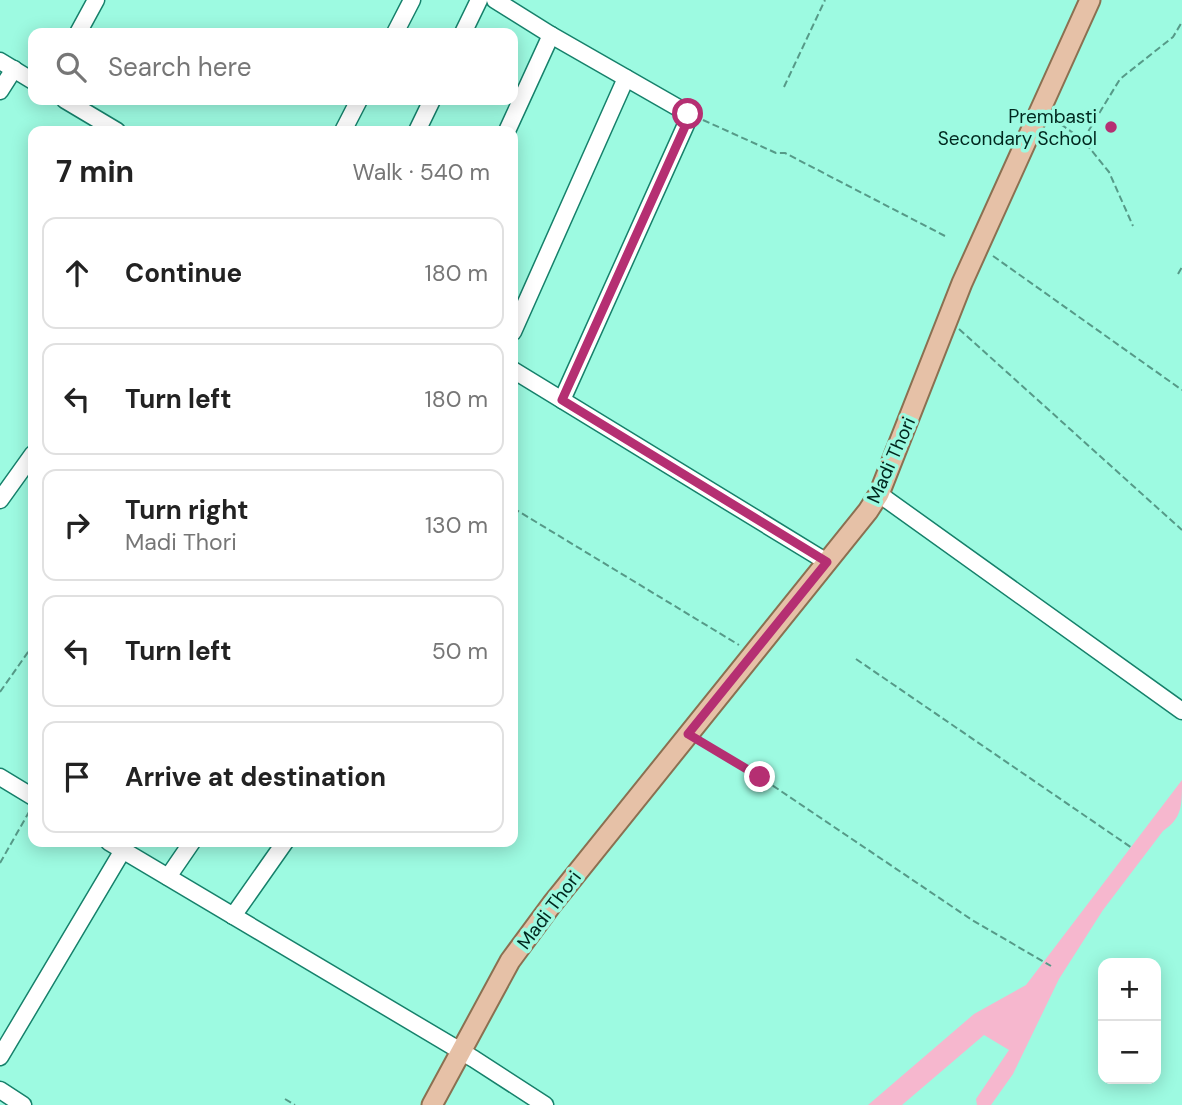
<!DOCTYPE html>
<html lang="en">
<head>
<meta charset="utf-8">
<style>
	body { margin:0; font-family:"DM Sans",sans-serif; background:#f6f6f6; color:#222 }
	.controls { position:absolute; right:21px; bottom:21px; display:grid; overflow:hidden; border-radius:14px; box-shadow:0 4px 18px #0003 }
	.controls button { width:63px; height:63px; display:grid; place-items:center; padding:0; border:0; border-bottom:2px solid #e0e0e0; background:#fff; color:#222; font:35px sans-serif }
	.stop { position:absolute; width:21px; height:21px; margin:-16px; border:5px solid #b52f72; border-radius:50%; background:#fff }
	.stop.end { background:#b52f72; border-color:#fff; box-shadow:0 2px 7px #0008 }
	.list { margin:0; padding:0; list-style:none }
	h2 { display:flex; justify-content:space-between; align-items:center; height:91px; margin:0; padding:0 28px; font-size:30px }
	h2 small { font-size:23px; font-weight:400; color:#767676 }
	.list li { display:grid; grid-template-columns:46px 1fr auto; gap:21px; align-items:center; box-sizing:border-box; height:112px; margin:0 14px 14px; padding:0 14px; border:2px solid #e0e0e0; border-radius:14px }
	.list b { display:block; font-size:26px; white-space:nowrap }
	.list p { margin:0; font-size:23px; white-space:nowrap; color:#767676 }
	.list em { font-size:23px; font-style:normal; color:#767676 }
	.icon { flex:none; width:38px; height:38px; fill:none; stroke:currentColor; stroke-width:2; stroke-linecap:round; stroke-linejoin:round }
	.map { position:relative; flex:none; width:1182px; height:1105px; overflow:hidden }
	.search { position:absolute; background:#fff; box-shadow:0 4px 18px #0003; left:28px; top:28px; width:490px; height:77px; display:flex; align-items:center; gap:18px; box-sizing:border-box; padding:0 24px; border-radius:14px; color:#767676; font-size:26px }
	.panel { position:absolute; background:#fff; box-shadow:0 4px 18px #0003; left:28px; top:126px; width:490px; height:721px; border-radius:14px }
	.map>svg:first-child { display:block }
	.green { fill:#f6b7ce }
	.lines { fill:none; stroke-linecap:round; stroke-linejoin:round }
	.minor-casing { stroke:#16816b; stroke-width:19 }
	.major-casing { stroke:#8b7051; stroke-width:23 }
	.path { stroke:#569a88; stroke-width:2; stroke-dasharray:7 3.5; stroke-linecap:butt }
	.minor { stroke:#fff; stroke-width:16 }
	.major { stroke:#e6c1a7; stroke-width:19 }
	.route { stroke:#b52f72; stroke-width:9 }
	.poi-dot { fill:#b52f72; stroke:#9dfae1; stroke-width:2.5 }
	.labels { text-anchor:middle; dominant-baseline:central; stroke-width:7; stroke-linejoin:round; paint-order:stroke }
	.poi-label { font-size:19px; fill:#00271e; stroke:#9dfae1; text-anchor:end }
	.street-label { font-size:19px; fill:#00271e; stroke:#9dfae1 }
</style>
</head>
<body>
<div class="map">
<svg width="1182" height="1105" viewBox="0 0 1182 1105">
	<rect width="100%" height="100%" fill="#9dfae1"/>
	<!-- green -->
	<path class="green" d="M 1182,780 C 1182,807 1182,818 1163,831 L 1103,910 L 1059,979 L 1013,1074 L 991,1105 L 977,1105 L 976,1099 L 1009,1050 L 984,1035 L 902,1105 L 868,1105 L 974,1014 L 1026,985 Z"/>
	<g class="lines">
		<!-- minor casing -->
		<g class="minor-casing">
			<g id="minor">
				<path d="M 495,0 L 551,35 L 689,114 L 688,120 L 562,400"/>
				<path d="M 78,33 L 96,0"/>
				<path d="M 395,33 L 412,0"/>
				<path d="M 463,33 L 479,0"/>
				<path d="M 0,61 L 33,81"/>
				<path d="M 0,91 L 14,69"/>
				<path d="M 65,100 L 117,131"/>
				<path d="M 343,131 L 359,100"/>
				<path d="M 417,131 L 432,100"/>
				<path d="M 507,131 L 551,35"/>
				<path d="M 513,332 L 626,78"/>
				<path d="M 513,370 L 827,562"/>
				<path d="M 879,494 L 1182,711"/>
				<path d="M 0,500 L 33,454"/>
				<path d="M 0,777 L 33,797"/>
				<path d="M 109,842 L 474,1059 L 545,1105"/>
				<path d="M 168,877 L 192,842"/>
				<path d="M 233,916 L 285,842"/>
				<path d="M 0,1057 L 123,850"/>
				<path d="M 0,1090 L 23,1105"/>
			</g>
		</g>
		<!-- major casing -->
		<g class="major-casing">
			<path id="major" d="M 432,1105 L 510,961 L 552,904 L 868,511 L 879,494 L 962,283 L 1090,0"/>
		</g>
		<!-- path -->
		<g class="path">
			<path d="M 784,87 L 825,0"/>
			<path d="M 1052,118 L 1083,140 L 1109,172 L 1133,226"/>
			<path d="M 703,120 L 776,153 L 785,153 L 945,236"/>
			<path d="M 1083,140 L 1120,79 L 1173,37 L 1182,22"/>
			<path d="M 993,256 L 1182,390"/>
			<path d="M 1178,274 L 1182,267"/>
			<path d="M 959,329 L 1182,530"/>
			<path d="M 513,508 L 739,645"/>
			<path d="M 856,659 L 1132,848"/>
			<path d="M 0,692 L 33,645"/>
			<path d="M 701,742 L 760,777 L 972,920 L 1051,966"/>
			<path d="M 0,863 L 29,812"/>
			<path d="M 285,1099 L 295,1105"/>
		</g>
		<!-- minor -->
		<use href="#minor" class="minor"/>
		<!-- major -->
		<use href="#major" class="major"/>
	</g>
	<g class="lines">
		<!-- route -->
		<path class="route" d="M 688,114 L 688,120 L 562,400 L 827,562 L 688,734 L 760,777"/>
	</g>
	<!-- markers -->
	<circle class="poi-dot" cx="1111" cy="127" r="7"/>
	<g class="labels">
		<!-- poi labels -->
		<g class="poi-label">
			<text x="1097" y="116">Prembasti<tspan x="1097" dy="22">Secondary School</tspan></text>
		</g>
		<!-- street labels -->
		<g class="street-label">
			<text transform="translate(891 460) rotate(-66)">Madi Thori</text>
			<text transform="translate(549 910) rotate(-53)">Madi Thori</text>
		</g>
	</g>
</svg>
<div class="controls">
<button>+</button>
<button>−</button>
</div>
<div class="stop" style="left:688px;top:114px"></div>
<div class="stop end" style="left:760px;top:777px"></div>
<div class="search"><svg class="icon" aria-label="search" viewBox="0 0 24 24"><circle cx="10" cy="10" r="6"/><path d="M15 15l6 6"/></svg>Search here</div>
<section class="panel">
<h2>7 min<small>Walk · 540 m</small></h2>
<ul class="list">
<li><svg class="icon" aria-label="ahead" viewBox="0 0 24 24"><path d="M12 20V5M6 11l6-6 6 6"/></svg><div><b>Continue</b></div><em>180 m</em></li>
<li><svg class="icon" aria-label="left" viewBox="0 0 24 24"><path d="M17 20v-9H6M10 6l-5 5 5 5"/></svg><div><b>Turn left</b></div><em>180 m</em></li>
<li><svg class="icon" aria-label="right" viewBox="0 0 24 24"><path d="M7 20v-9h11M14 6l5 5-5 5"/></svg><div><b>Turn right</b><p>Madi Thori</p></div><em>130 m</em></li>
<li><svg class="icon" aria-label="left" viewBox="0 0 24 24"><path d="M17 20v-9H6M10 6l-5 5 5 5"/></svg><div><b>Turn left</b></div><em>50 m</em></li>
<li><svg class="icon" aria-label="arrive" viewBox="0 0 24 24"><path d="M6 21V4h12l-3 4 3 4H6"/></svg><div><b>Arrive at destination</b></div></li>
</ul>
</section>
</div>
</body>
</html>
